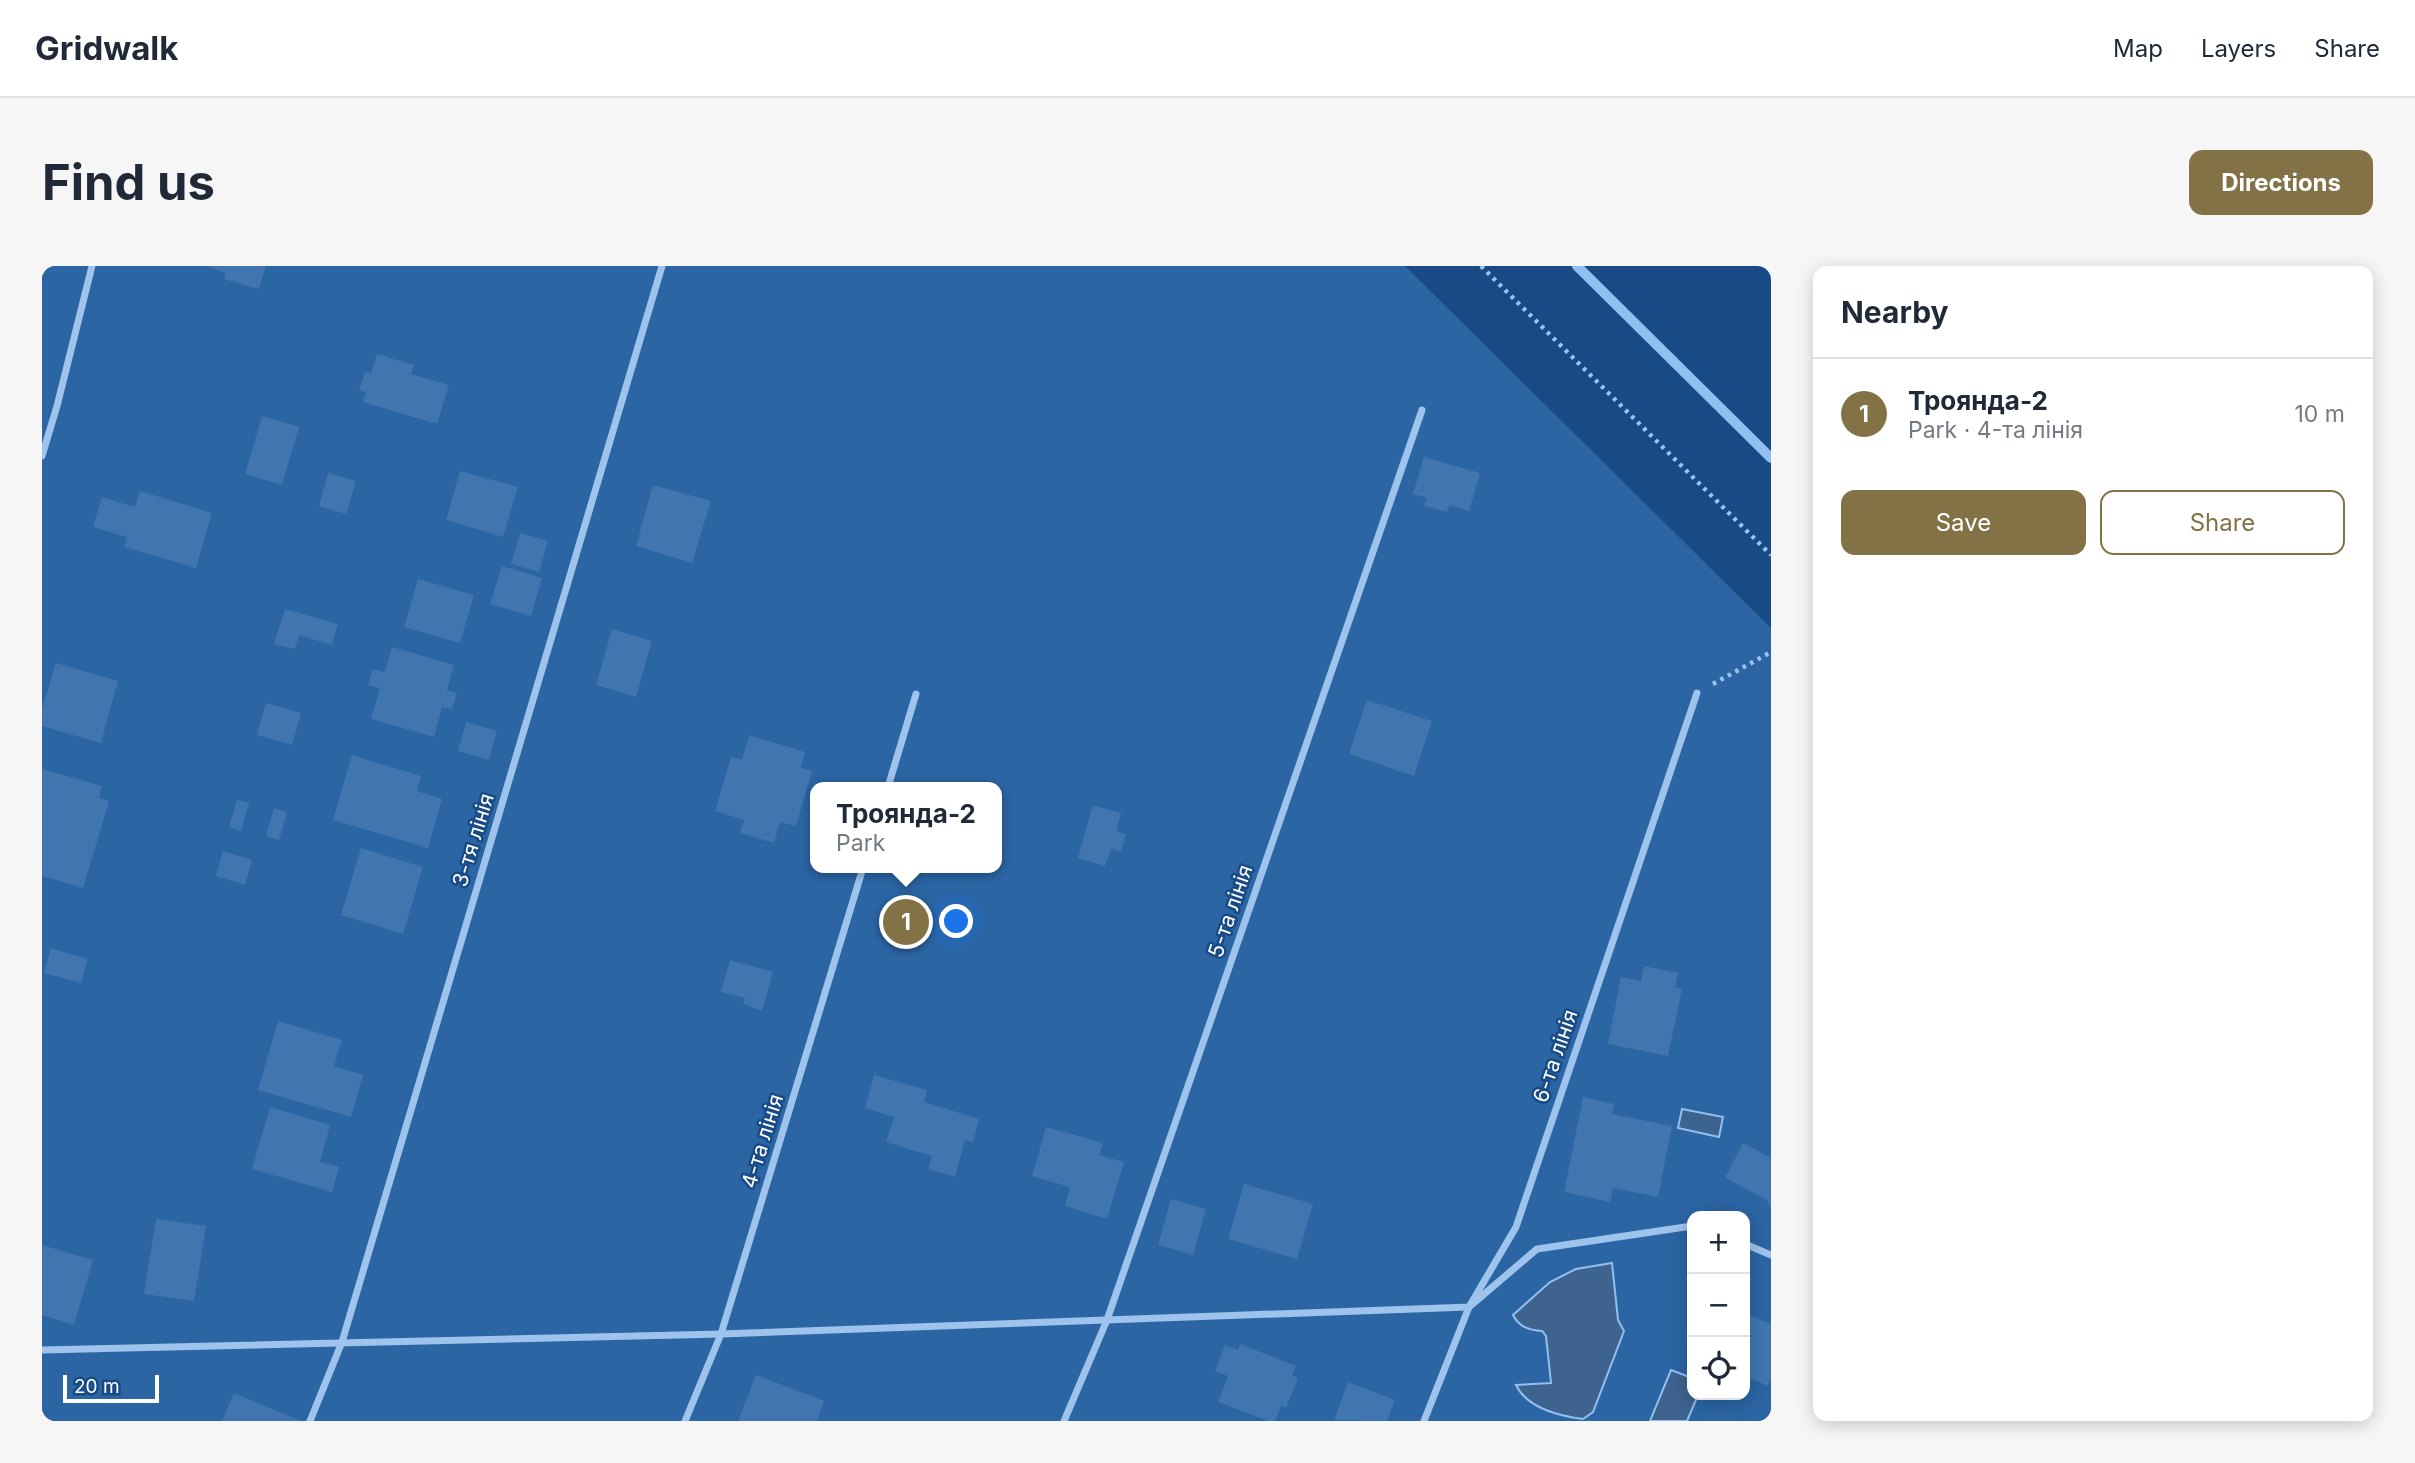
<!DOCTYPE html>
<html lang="en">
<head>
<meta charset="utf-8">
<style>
	body { margin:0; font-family:Inter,sans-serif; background:#f6f6f7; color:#1f2937 }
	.controls { position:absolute; right:21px; bottom:21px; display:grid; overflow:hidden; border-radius:14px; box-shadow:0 4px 18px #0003 }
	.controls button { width:63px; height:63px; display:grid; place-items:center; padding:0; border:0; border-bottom:2px solid #e0e1e3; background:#fff; color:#1f2937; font:35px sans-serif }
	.scale { position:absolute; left:21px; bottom:18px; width:96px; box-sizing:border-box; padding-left:7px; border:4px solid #fff; border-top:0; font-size:19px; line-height:24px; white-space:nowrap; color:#fff; -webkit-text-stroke:5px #184b86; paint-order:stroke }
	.you { position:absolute; left:915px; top:656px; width:24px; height:24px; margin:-18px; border:5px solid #fff; border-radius:50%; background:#1a73e8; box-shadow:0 0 0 10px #1a73e833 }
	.badge { display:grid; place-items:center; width:46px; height:46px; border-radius:50%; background:#847247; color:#fff; font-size:23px; font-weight:700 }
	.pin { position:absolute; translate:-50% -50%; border:4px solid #fff; box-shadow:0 2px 7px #0006 }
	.popup { position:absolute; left:768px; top:516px; width:192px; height:91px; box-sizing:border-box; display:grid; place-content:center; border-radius:14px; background:#fff; filter:drop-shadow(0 2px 5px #0005); font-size:23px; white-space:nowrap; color:#747a83 }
	.popup b { font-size:26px; color:#1f2937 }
	.popup::after { content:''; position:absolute; left:50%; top:100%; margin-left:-14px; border:14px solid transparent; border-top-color:#fff }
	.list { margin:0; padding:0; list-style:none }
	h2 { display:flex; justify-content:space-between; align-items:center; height:91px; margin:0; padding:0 28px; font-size:30px }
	h2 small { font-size:23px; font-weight:400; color:#747a83 }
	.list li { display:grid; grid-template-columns:46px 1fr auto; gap:21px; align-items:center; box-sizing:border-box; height:112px; padding:0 28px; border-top:2px solid #e0e1e3 }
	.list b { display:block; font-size:26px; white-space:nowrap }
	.list p { margin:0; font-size:23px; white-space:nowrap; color:#747a83 }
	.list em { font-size:23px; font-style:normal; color:#747a83 }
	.actions { display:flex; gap:14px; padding:21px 28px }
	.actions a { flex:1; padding:16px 0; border:2px solid #847247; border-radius:14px; text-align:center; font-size:24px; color:#847247 }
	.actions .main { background:#847247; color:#fff }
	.icon { flex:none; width:38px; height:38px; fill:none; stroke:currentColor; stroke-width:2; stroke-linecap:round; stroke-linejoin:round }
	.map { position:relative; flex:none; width:1729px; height:1155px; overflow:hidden; border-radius:14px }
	header { display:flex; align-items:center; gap:42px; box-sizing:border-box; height:98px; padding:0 35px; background:#fff; border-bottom:2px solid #e0e1e3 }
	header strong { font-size:33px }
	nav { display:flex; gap:38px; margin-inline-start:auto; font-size:24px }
	.intro { display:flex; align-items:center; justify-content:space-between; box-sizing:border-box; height:168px; padding:0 42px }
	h1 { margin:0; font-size:49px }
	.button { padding:18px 32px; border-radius:14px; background:#847247; color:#fff; font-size:24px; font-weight:700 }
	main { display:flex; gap:42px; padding:0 42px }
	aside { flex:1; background:#fff; border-radius:14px; box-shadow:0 4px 18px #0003 }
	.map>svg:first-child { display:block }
	.green { fill:#2b65a4; fill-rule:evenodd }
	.water { fill:#3e638e; stroke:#91bfef; stroke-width:2 }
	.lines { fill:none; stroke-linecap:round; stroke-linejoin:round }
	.stream { stroke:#91bfef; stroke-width:10 }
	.building { fill:#4175af }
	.path { stroke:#9ec3ed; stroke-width:4.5; stroke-dasharray:3.5 5; stroke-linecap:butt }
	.street { stroke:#9ec3ed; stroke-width:7 }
	.labels { text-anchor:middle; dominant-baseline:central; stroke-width:5; stroke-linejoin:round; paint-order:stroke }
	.street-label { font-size:21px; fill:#fff; stroke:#184b86 }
</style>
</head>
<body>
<header>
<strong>Gridwalk</strong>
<nav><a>Map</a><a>Layers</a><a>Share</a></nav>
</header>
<div class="intro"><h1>Find us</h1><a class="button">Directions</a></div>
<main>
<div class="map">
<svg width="1729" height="1155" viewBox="0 0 1729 1155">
	<rect width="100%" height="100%" fill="#184b86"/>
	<!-- green -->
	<path class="green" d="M 0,0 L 1363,0 L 1729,362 L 1729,1155 L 0,1155 ZM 773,521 L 955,521 L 955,602 L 773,602 ZM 1650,950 L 1703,950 L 1703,1129 L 1650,1129 Z"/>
	<!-- water -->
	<g class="water">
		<path d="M 1640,843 L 1681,851 L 1677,871 L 1636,862 Z"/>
		<path d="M 1570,997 L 1576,1054 L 1582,1065 L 1551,1146 L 1541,1153 C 1518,1150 1485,1142 1474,1119 L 1509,1117 L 1504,1070 L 1500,1065 C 1487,1064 1477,1061 1471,1049 L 1508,1016 L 1534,1003 Z"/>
		<path d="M 1629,1104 L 1650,1112 L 1650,1129 L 1656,1129 L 1645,1155 L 1608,1155 Z"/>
	</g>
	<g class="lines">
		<!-- stream -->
		<path class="stream" d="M 1535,0 L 1729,192"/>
	</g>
	<!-- building -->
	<g class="building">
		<path d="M 164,0 L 224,0 L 217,23 L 182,13 L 184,7 Z"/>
		<path d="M 335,88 L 372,99 L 369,108 L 407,119 L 395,158 L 321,136 L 324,126 L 317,124 L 323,106 L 329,107 Z"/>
		<path d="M 220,150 L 257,161 L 240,219 L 203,208 Z"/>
		<path d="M 1382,191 L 1438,207 L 1427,245 L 1407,239 L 1405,246 L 1382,240 L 1385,232 L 1371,228 Z"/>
		<path d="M 418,205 L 476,221 L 461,271 L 404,254 Z"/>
		<path d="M 286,207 L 314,215 L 304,248 L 277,240 Z"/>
		<path d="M 611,219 L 669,235 L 650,297 L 594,280 Z"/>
		<path d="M 98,225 L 170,247 L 154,302 L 82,281 L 85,271 L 51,261 L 60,231 L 93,241 Z"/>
		<path d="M 478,267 L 506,275 L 497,306 L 469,298 Z"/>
		<path d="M 460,300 L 500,312 L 489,350 L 448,338 Z"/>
		<path d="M 376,313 L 432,329 L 418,377 L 362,361 Z"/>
		<path d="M 243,343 L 296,358 L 290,379 L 257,369 L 253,383 L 232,378 Z"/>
		<path d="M 570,363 L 610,375 L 594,431 L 554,419 Z"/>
		<path d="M 350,381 L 412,399 L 405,424 L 415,427 L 410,443 L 400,441 L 392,471 L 329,453 L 338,422 L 326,419 L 331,403 L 343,406 Z"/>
		<path d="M 14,397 L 76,415 L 59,477 L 0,460 L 0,443 Z"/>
		<path d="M 1325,434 L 1390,455 L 1372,510 L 1307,488 Z"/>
		<path d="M 224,437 L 259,447 L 250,479 L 215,469 Z"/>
		<path d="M 424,456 L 455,465 L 447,494 L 416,485 Z"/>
		<path d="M 707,469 L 763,486 L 759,502 L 770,505 L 754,560 L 738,556 L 732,577 L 698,567 L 702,554 L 673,545 L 689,491 L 700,494 Z"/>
		<path d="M 310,489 L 379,510 L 375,525 L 400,533 L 386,582 L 291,554 Z"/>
		<path d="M 0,503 L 60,520 L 57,532 L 67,535 L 41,622 L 0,610 Z"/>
		<path d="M 195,534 L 207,537 L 199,565 L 187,561 Z"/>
		<path d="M 1051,539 L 1079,547 L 1074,565 L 1084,568 L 1079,586 L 1069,583 L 1063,600 L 1036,592 Z"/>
		<path d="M 232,542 L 245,546 L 237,574 L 224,570 Z"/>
		<path d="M 319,582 L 381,601 L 361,668 L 299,649 Z"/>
		<path d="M 181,585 L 210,594 L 203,619 L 174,610 Z"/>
		<path d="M 9,682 L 46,693 L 39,717 L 2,707 Z"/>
		<path d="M 688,694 L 731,706 L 720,745 L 701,738 L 703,732 L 679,726 Z"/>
		<path d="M 1602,700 L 1636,707 L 1633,721 L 1640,723 L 1626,790 L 1566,778 L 1579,711 L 1599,715 Z"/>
		<path d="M 236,755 L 300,774 L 292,800 L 321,809 L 309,851 L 216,824 Z"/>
		<path d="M 832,809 L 885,824 L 882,836 L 937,853 L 931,876 L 923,874 L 913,911 L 886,903 L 890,890 L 844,876 L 852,851 L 823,842 Z"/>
		<path d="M 1541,831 L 1572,838 L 1570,848 L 1630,860 L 1616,931 L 1571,922 L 1568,936 L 1522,926 Z"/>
		<path d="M 228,841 L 288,859 L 278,896 L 297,901 L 290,926 L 210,903 Z"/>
		<path d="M 1004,861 L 1061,877 L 1057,889 L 1082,896 L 1065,953 L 1023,940 L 1028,921 L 990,910 Z"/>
		<path d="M 1701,877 L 1729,892 L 1729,944 L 1725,934 L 1683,912 Z"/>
		<path d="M 1202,918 L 1271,938 L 1255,993 L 1186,973 Z"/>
		<path d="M 1129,933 L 1164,943 L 1151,989 L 1116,979 Z"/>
		<path d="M 114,953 L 164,960 L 152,1035 L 102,1028 Z"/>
		<path d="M 0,979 L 51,994 L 32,1059 L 0,1049 Z"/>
		<path d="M 1704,1048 L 1729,1058 L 1729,1113 L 1726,1120 L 1703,1110 Z"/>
		<path d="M 1198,1078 L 1254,1100 L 1250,1109 L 1256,1112 L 1244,1142 L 1239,1140 L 1233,1155 L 1226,1155 L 1176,1136 L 1186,1110 L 1173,1105 L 1183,1079 L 1196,1084 Z"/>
		<path d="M 714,1109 L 782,1135 L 775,1155 L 696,1155 Z"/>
		<path d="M 1306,1116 L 1353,1134 L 1345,1155 L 1292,1154 Z"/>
		<path d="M 192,1127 L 259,1155 L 180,1155 Z"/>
	</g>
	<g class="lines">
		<!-- path -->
		<g class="path">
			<path d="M 1439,0 L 1729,289"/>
			<path d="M 1671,418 L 1729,386"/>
		</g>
		<!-- street -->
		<g class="street">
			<path d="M 0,190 L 15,140 L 50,0"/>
			<path d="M 846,521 L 874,428"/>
			<path d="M 1703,978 L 1729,989"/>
			<path d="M 0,1084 L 679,1068 L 1427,1041 L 1495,983 L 1650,960"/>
			<path d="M 268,1155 L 300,1076 L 620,0"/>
			<path d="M 643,1155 L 679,1068 L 821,602"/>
			<path d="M 1022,1155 L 1065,1054 L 1380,144"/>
			<path d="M 1382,1155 L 1427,1041 L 1474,961 L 1655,427"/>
		</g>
	</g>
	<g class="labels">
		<!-- street labels -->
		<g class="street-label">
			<text transform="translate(431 574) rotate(-73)">3-тя лінія</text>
			<text transform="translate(1188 645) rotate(-71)">5-та лінія</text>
			<text transform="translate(1513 790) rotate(-71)">6-та лінія</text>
			<text transform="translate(720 875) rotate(-73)">4-та лінія</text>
		</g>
	</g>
</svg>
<div class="controls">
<button>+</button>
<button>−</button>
<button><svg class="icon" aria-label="locate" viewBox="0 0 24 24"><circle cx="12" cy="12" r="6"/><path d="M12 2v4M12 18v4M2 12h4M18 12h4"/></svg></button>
</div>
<div class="scale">20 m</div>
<div class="you"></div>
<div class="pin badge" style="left:864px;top:656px">1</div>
<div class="popup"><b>Троянда-2</b>Park</div>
</div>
<aside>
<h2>Nearby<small></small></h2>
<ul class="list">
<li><span class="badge">1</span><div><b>Троянда-2</b><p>Park · 4-та лінія</p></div><em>10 m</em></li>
</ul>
<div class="actions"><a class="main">Save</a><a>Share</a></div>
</aside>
</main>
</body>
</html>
